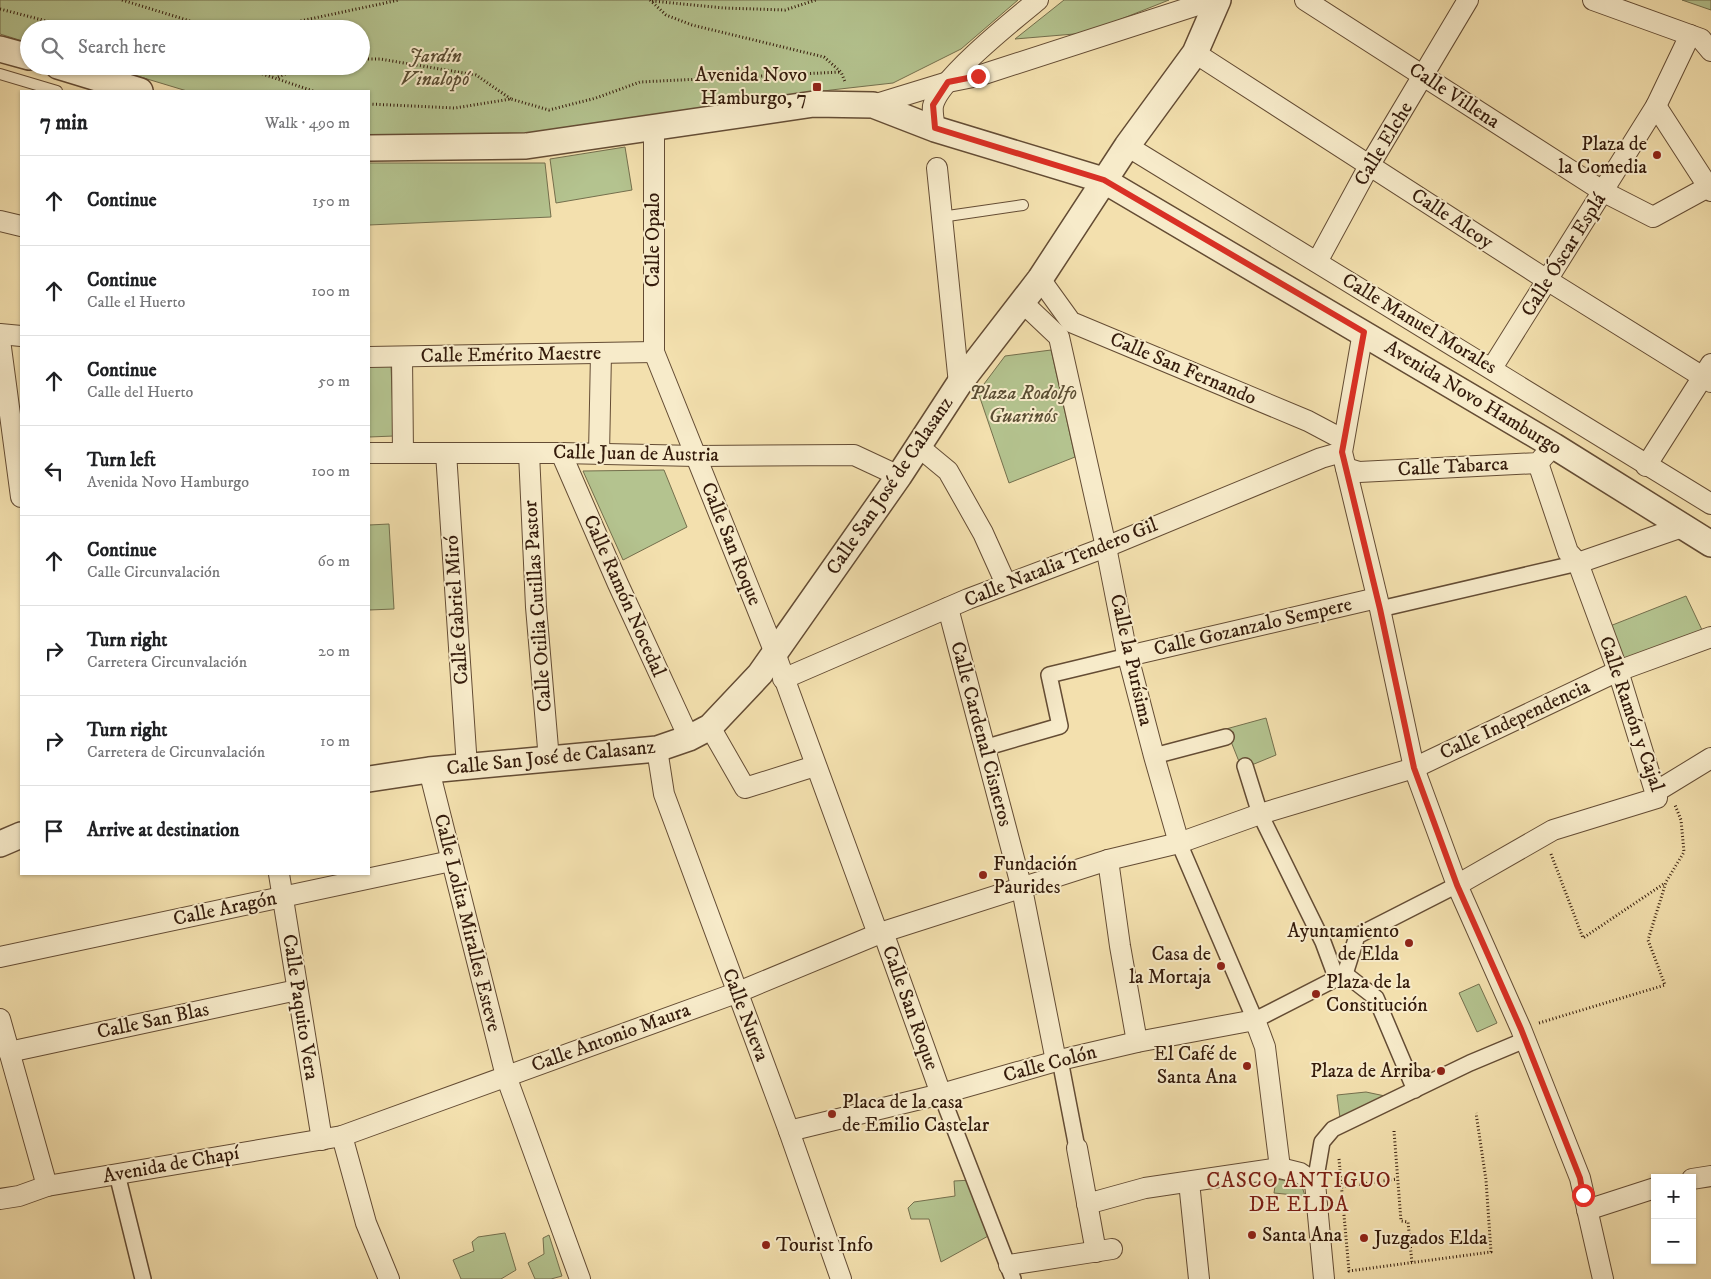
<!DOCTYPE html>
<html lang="en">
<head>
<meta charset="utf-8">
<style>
	body { margin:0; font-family:"IM FELL DW Pica",serif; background:#f2f2f2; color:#202124 }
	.controls { position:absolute; right:15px; bottom:15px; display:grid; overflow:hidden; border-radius:0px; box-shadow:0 1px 4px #0004 }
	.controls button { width:45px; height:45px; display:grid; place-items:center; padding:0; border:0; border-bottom:1px solid #e0e0e0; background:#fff; color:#202124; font:25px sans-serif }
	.stop { position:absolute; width:15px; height:15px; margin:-11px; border:4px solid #d93025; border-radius:50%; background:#fff }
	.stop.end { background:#d93025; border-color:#fff; box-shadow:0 1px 5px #0008 }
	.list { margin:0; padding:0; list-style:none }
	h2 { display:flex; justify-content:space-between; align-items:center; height:65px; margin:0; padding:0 20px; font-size:21px }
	h2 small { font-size:16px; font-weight:400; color:#757577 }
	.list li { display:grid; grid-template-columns:32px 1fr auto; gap:15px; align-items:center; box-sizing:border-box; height:90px; padding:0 20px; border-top:1px solid #e0e0e0 }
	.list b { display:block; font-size:19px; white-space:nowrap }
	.list p { margin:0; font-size:16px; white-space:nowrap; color:#757577 }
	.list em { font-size:16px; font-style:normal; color:#757577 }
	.icon { flex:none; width:28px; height:28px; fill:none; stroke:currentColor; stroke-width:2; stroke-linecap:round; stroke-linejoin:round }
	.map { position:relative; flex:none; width:1711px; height:1279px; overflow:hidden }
	.search { position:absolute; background:#fff; box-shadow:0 1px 4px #0004; left:20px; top:20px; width:350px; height:55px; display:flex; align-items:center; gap:12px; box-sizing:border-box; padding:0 18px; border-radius:28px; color:#757577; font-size:19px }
	.panel { position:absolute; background:#fff; box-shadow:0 1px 4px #0004; left:20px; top:90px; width:350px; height:785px; border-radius:0px }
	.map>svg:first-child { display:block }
	.green { fill:#b4c38f; stroke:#746f4d }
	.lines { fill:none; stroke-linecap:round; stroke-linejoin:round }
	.service-casing { stroke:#644c34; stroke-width:12 }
	.pedestrian-casing { stroke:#644c34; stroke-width:18 }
	.minor-casing { stroke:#644c34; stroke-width:22 }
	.tertiary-casing { stroke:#644c34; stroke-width:28 }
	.path { stroke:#341b0b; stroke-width:3; stroke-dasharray:1 2.5; stroke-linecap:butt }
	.service { stroke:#f7ebca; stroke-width:10 }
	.pedestrian { stroke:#f7ebca; stroke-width:15 }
	.minor { stroke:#f7ebca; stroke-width:20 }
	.tertiary { stroke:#f7ebca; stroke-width:25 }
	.route { stroke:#d93025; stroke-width:6 }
	.poi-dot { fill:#8f2418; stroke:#f7ebca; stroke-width:2 }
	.labels { text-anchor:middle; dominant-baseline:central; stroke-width:4; stroke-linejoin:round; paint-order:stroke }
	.park-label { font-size:20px; font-style:italic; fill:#5a4d33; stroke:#f7ebca }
	.poi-label { font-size:20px; fill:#341b0b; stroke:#f7ebca; text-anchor:end }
	.street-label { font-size:20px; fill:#341b0b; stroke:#f7ebca }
	.neighbourhood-label { font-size:21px; letter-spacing:1px; fill:#7a1f14; stroke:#f7ebca }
</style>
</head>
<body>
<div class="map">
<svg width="1711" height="1279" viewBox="0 0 1711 1279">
	<rect width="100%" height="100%" fill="#f3e0ae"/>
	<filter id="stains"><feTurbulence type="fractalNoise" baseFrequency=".004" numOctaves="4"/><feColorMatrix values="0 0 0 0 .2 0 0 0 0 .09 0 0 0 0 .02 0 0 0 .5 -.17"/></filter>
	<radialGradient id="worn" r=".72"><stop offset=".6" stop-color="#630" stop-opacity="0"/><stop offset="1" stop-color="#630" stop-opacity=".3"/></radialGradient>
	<!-- green -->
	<g class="green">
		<path d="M 0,0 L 1018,0 L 961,49 L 893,83 L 831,90 L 524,135 L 369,136 L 369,91 L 187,91 L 104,66 L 361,66 L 361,29 L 29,29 L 29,43 L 0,34 Z"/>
		<path d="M 1064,0 L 1169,0 L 1086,33 L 1015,39 Z"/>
		<path d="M 1682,0 L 1711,0 L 1711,10 Z"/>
		<path d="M 625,147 L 632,190 L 556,203 L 550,159 Z"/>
		<path d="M 369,163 L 545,163 L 551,217 L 369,225 Z"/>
		<path d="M 1051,350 L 1075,457 L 1009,483 L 978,392 L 1005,356 Z"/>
		<path d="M 391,366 L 394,436 L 369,437 L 369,367 Z"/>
		<path d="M 664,470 L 687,527 L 623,560 L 583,471 Z"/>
		<path d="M 389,524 L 394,609 L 369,610 L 369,525 Z"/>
		<path d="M 1686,596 L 1703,632 L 1622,661 L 1610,626 Z"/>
		<path d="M 1266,718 L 1276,755 L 1242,769 L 1226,729 Z"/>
		<path d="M 1479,984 L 1497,1023 L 1477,1032 L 1459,993 Z"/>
		<path d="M 1366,1092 L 1385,1096 L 1340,1118 L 1337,1095 Z"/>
		<path d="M 1276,1179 L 1301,1183 L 1305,1196 L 1274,1193 Z"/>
		<path d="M 972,1180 L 990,1235 L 941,1262 L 929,1219 L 911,1219 L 908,1208 L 914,1202 L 955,1196 L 954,1181 Z"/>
		<path d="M 505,1233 L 516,1270 L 501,1279 L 461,1279 L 453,1260 L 474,1251 L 472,1242 L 478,1237 Z"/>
		<path d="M 549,1235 L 562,1276 L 551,1279 L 535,1279 L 528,1263 L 544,1254 L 543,1238 Z"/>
	</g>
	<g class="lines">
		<!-- service casing -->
		<g class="service-casing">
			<g id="service">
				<path d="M 0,74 L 57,91"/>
				<path d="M 941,217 L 1023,205"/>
			</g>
		</g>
		<!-- pedestrian casing -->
		<g class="pedestrian-casing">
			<g id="pedestrian">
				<path d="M 1380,609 L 1578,563"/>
				<path d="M 984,748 L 1060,726 L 1049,675 L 1128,656"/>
				<path d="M 1154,756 L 1226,737"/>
				<path d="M 1245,766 L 1260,814 L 1323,942 L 1336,977"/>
				<path d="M 1179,843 L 1255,1020 L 1345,974 L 1357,936 L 1457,885"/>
				<path d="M 1345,974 L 1376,998 L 1415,1090"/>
				<path d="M 1060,1060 L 1077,1148"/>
				<path d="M 941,1094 L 1013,1279"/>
				<path d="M 117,1174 L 143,1279"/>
				<path d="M 1315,1183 L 1322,1142 L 1333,1129 L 1470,1063 L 1525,1040"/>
			</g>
		</g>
		<!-- minor casing -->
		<g class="minor-casing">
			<g id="minor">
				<path d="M 1305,0 L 1604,192 L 1653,217 L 1708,187"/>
				<path d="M 1593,0 L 1701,39 L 1711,51"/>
				<path d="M 1195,53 L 1547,280 L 1711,382"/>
				<path d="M 873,105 L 948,82 L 978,76 L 1213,0"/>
				<path d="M 1656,106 L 1711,191"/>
				<path d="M 654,127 L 654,352 L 775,653 L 878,934"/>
				<path d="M 935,129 C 934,122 932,112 933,106 C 938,80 1016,18 1038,0"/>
				<path d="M 1127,146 L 1711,504"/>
				<path d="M 937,168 L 959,384"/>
				<path d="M 0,221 L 21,226"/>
				<path d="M 1317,262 L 1369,166 L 1468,0"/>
				<path d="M 1040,279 L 1071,322 L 1308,421 L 1342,439"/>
				<path d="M 1022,302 L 1059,337 L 1106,547 L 1126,649 L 1154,756 L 1179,843"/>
				<path d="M 1363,332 L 1342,452 L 1380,609 L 1414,768 L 1457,885 L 1521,1029 L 1580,1178 L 1603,1279"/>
				<path d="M 0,334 L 21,336"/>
				<path d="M 0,340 L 21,497"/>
				<path d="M 369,357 L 654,352"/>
				<path d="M 402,357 L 403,453"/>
				<path d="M 1492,368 L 1656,106 L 1690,35"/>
				<path d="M 919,447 L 948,471 L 983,533 L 1006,584"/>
				<path d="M 369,453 L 561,453 L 696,456 L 854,455 L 899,476"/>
				<path d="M 446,453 L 467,767"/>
				<path d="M 529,453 L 536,607 L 549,760"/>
				<path d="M 561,453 L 618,584 L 689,738"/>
				<path d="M 599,454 L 601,353"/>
				<path d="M 1646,466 L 1711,364"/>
				<path d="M 1346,468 L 1359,472 L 1538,463 L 1546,454"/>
				<path d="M 1578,563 L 1682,527"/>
				<path d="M 948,608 L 1022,889 L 1056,1061"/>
				<path d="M 1128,656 L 1377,598"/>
				<path d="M 783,679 L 968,599 L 1106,547 L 1321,458 L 1342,452"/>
				<path d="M 710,727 L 745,788 L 815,766"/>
				<path d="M 657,749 L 664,794 L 789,1131 L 841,1279"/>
				<path d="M 429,770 L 506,1076 L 580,1279"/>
				<path d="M 1657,791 L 1711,758"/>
				<path d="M 1108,860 L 1120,946 L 1137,1042"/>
				<path d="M 279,874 L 322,1140"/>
				<path d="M 1457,885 L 1553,830 L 1657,798 L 1618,671 L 1578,563 L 1568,552 L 1538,463"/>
				<path d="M 883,932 L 941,1094"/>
				<path d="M 0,957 L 451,861"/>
				<path d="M 0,1019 L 47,1186"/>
				<path d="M 9,1052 L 297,990"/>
				<path d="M 789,1131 L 941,1094 L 1060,1060 L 1137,1042 L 1255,1020 L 1265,1047 L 1280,1168"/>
				<path d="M 342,1136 L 366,1223 L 389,1279"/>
				<path d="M 1077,1148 L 1096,1252"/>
				<path d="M 1692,1179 L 1711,1176"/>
				<path d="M 1189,1182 L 1199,1279"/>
				<path d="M 0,1199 L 19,1196 L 47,1186 L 342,1136 L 736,993 L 883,932 L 1108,860 L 1179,843 L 1260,814 L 1414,768 L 1618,671 L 1711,637"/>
				<path d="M 1087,1204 L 1145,1188 L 1280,1168 L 1300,1173 L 1315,1183 L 1324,1279"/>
				<path d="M 1587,1210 L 1655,1188"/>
				<path d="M 1009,1265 L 1112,1249"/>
			</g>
		</g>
		<!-- tertiary casing -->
		<g class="tertiary-casing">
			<g id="tertiary">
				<path d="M 0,49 L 29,57"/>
				<path d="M 58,66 L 140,91"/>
				<path d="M 369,148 L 526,146 L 814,104 L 873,105 L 935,129 L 1103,180 L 1554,446 L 1711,544"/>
				<path d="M 369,779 L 429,770 L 657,749 L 689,738 L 710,727 L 760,674 L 899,476 L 959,384 L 1040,279 L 1127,146 L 1195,53 L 1218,0"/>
				<path d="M 0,844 L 21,835"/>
			</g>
		</g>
		<!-- path -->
		<g class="path">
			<path d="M 122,0 L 216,29"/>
			<path d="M 650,0 L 666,15 L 692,25 L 824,57 L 841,72 L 845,82"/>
			<path d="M 652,1 L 724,8 L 785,10 L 816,0"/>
			<path d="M 0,9 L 77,29"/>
			<path d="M 263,29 L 399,0"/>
			<path d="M 361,59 L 380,59 L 476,75 L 511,99"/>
			<path d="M 239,66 L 313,91"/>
			<path d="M 278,77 L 305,66"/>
			<path d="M 369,104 L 455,108 L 511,99 L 549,110 L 596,98 L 640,82 L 841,72"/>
			<path d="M 1551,854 L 1583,938 L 1665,883"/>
			<path d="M 1539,1023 L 1665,985 L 1648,940 L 1666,882 L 1684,852 L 1681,820 L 1675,805"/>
			<path d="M 1394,1131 L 1401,1221 L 1408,1222 L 1412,1263"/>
			<path d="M 1339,1159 L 1349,1271 L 1491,1252 L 1486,1180 L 1476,1113"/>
			<path d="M 1342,1187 L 1397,1179"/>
		</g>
		<!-- service -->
		<use href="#service" class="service"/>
		<!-- pedestrian -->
		<use href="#pedestrian" class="pedestrian"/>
		<!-- minor -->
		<use href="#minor" class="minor"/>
		<!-- tertiary -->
		<use href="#tertiary" class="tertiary"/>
	</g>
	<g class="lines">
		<!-- route -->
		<path class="route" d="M 978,76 L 948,82 L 933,105 L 935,128 L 1104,180 L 1364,332 L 1342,452 L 1380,609 L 1414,768 L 1457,885 L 1521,1029 L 1580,1178 L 1583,1195"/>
	</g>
	<!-- markers -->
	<g class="poi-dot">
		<rect x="812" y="82" width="10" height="10" rx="2.5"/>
		<circle cx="1657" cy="155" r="5"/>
		<circle cx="983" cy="875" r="5"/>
		<circle cx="1409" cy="943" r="5"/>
		<circle cx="1221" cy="966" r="5"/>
		<circle cx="1316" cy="994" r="5"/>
		<circle cx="1247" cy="1066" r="5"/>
		<circle cx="1441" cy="1071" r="5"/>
		<circle cx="832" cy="1114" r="5"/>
		<circle cx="1252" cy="1235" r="5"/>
		<circle cx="1364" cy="1238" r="5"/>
		<circle cx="766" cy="1245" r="5"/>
	</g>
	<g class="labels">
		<!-- park labels -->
		<g class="park-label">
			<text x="435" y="56">Jardín<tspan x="435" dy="23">Vinalopó</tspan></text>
			<text x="1023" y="393">Plaza Rodolfo<tspan x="1023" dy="23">Guarinós</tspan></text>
		</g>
		<!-- poi labels -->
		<g class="poi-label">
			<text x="807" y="75">Avenida Novo<tspan x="807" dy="23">Hamburgo, 7</tspan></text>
			<text x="1647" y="144">Plaza de<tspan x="1647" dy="23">la Comedia</tspan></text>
			<text x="993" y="864" text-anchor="start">Fundación<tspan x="993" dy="23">Paurides</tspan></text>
			<text x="1399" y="931">Ayuntamiento<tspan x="1399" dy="23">de Elda</tspan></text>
			<text x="1211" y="954">Casa de<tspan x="1211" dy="23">la Mortaja</tspan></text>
			<text x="1326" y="982" text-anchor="start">Plaza de la<tspan x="1326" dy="23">Constitución</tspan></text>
			<text x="1237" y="1054">El Café de<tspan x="1237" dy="23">Santa Ana</tspan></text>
			<text x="1431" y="1071">Plaza de Arriba</text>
			<text x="842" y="1102" text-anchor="start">Placa de la casa<tspan x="842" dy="23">de Emilio Castelar</tspan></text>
			<text x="1262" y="1235" text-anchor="start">Santa Ana</text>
			<text x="1374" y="1238" text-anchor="start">Juzgados Elda</text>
			<text x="776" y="1245" text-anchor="start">Tourist Info</text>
		</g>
		<!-- street labels -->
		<g class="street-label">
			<text transform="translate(1454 96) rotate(33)">Calle Villena</text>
			<text transform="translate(1384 144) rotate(-59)">Calle Elche</text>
			<text transform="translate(1452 219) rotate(33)">Calle Alcoy</text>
			<text transform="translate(653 240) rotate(-90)">Calle Opalo</text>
			<text transform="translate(1564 255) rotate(-58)">Calle Óscar Esplá</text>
			<text transform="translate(1419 324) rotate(31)">Calle Manuel Morales</text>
			<text transform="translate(511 355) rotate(-1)">Calle Emérito Maestre</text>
			<text transform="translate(1183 369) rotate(23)">Calle San Fernando</text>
			<text transform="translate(1473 398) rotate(31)">Avenida Novo Hamburgo</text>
			<text transform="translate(636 454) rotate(1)">Calle Juan de Austria</text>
			<text transform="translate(1453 467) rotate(-3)">Calle Tabarca</text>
			<text transform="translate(890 486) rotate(-56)">Calle San José de Calasanz</text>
			<text transform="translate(731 544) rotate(68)">Calle San Roque</text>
			<text transform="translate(1061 563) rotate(-22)">Calle Natalia Tendero Gil</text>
			<text transform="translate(624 596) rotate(66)">Calle Ramón Nocedal</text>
			<text transform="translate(538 606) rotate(-94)">Calle Otilia Cutillas Pastor</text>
			<text transform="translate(457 610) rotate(-94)">Calle Gabriel Miró</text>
			<text transform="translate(1253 627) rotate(-13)">Calle Gozanzalo Sempere</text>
			<text transform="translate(1131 660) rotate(77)">Calle la Purísima</text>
			<text transform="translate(1631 714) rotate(71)">Calle Ramón y Cajal</text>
			<text transform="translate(1515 720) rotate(-25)">Calle Independencia</text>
			<text transform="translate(981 734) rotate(75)">Calle Cardenal Cisneros</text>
			<text transform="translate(551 758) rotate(-6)">Calle San José de Calasanz</text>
			<text transform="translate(225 909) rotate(-12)">Calle Aragón</text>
			<text transform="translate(467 923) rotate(76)">Calle Lolita Miralles Esteve</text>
			<text transform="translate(300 1007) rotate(81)">Calle Paquito Vera</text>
			<text transform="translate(910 1008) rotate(70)">Calle San Roque</text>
			<text transform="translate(745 1015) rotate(69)">Calle Nueva</text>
			<text transform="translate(153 1021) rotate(-12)">Calle San Blas</text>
			<text transform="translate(611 1038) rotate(-20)">Calle Antonio Maura</text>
			<text transform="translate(1050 1064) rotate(-15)">Calle Colón</text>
			<text transform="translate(171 1165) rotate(-10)">Avenida de Chapí</text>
		</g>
		<!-- neighbourhood labels -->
		<g class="neighbourhood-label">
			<text x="1299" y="1181">CASCO ANTIGUO<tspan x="1299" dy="24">DE ELDA</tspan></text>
		</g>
	</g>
	<rect width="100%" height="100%" filter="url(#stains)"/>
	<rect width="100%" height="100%" fill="url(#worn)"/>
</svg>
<div class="controls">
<button>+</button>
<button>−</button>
</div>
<div class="stop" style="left:1583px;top:1195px"></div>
<div class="stop end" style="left:978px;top:76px"></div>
<div class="search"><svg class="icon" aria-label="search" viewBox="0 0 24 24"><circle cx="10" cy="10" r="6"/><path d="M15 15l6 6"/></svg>Search here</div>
<section class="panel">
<h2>7 min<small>Walk · 490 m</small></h2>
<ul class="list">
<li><svg class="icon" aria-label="ahead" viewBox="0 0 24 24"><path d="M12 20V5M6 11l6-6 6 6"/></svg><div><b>Continue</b></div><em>150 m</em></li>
<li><svg class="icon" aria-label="ahead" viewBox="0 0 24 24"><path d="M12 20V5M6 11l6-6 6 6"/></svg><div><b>Continue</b><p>Calle el Huerto</p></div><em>100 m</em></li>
<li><svg class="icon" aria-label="ahead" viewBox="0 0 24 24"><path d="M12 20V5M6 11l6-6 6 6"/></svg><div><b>Continue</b><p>Calle del Huerto</p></div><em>50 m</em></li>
<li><svg class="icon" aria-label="left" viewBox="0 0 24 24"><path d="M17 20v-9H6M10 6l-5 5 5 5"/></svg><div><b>Turn left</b><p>Avenida Novo Hamburgo</p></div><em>100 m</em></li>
<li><svg class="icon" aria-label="ahead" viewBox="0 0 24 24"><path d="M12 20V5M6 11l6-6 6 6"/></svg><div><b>Continue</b><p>Calle Circunvalación</p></div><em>60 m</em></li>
<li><svg class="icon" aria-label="right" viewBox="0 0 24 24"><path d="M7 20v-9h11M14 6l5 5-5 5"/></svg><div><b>Turn right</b><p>Carretera Circunvalación</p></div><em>20 m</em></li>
<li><svg class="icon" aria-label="right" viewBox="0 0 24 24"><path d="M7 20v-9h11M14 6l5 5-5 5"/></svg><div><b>Turn right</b><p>Carretera de Circunvalación</p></div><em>10 m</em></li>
<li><svg class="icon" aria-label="arrive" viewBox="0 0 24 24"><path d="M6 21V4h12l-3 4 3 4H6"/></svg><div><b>Arrive at destination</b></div></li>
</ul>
</section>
</div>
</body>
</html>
